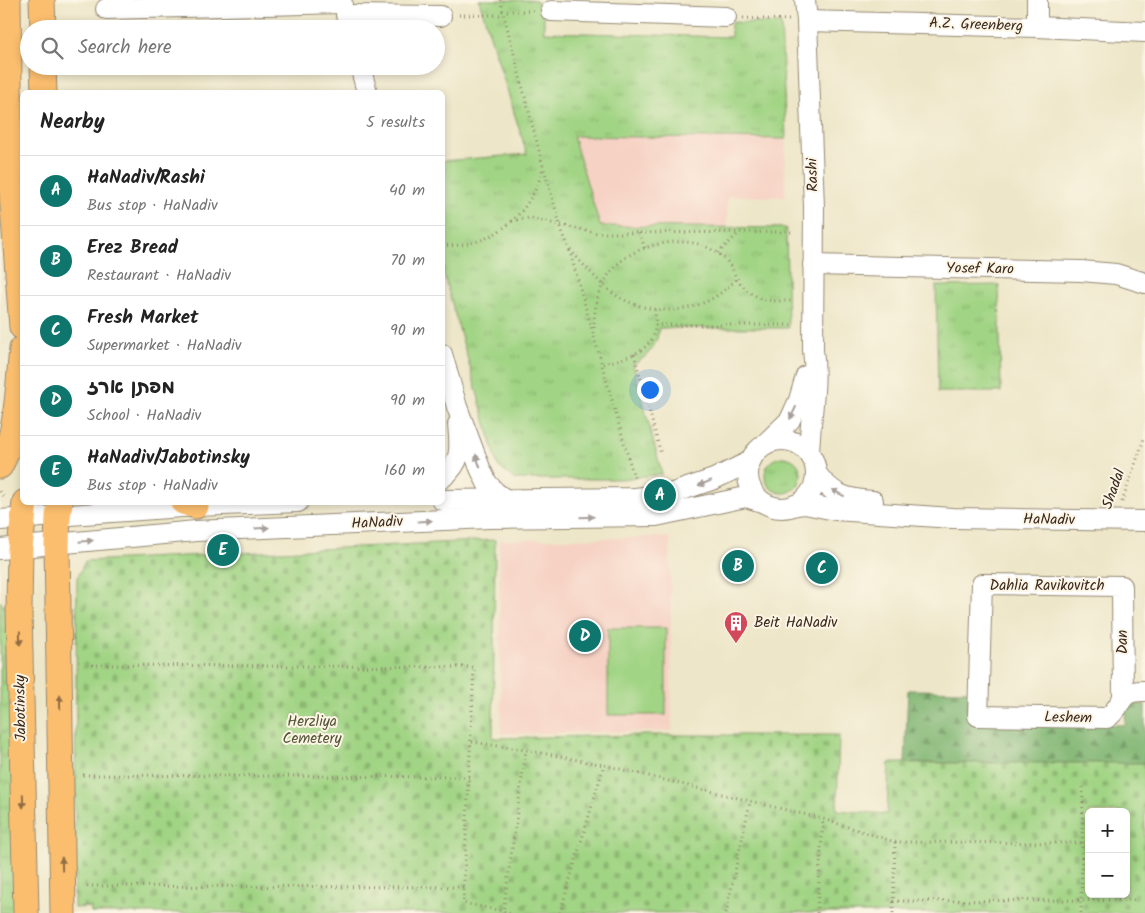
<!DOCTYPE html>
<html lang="en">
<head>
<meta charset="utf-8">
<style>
	body { margin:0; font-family:Kalam,"Playpen Sans Hebrew",sans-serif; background:#f2f2f2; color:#222 }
	.controls { position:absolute; right:15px; bottom:15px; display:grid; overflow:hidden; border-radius:8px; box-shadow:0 2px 8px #0003 }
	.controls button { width:45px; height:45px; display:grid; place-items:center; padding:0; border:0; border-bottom:1px solid #e0e0e0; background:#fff; color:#222; font:25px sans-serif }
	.you { position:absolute; left:649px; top:389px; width:18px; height:18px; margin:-12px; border:4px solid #fff; border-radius:50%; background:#1a73e8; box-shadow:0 0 0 8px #1a73e833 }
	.badge { display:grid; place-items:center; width:32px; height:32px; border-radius:50%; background:#0f766e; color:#fff; font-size:16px; font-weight:700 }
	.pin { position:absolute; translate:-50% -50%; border:2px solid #fff; box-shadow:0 1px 5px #0006 }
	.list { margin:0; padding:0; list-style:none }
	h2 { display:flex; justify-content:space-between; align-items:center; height:65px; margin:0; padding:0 20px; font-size:21px }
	h2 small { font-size:16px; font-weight:400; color:#767676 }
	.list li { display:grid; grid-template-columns:32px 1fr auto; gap:15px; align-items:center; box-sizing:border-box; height:70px; padding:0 20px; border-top:1px solid #e0e0e0 }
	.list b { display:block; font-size:19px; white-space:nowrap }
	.list p { margin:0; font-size:16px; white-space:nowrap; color:#767676 }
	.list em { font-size:16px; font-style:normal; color:#767676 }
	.icon { flex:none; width:28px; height:28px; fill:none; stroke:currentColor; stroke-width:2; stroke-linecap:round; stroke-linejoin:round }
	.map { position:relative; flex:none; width:1145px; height:913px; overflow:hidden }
	.search { position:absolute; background:#fff; box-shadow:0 2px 8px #0003; left:20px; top:20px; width:425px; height:55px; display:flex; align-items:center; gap:12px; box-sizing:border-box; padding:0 18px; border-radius:28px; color:#767676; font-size:19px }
	.panel { position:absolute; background:#fff; box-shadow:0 2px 8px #0003; left:20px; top:90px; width:425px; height:415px; border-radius:8px }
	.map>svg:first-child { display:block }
	.built { fill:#f6d2c4 }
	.grass { fill:url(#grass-tufts); stroke:#6e7f51 }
	.forest { fill:url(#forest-firs); stroke:#5e7048 }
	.cemetery { fill:url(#cemetery-stones); stroke:#6e7f51; fill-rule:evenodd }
	.pitch { fill:#a1d484; stroke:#6e7f51 }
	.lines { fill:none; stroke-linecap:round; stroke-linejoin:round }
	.minor-casing { stroke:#948873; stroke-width:22 }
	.major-casing { stroke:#948873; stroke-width:27 }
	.path { stroke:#948873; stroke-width:3; stroke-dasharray:1 4; stroke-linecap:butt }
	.minor { stroke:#fff; stroke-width:20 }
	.major { stroke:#fbbe6e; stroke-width:25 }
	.oneway { fill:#a79f9a }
	.oneway2 { fill:#916d42 }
	.labels { text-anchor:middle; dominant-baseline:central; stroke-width:4; stroke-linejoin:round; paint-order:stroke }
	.street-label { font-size:15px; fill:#3b2a1e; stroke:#fcf5e5 }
	.poi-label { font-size:15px; fill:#3b2a1e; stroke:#fcf5e5; text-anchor:start }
	.park-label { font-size:15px; fill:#545438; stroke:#fcf5e5 }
</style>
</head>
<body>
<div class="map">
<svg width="1145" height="913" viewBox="0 0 1145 913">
	<defs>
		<pattern id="grass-tufts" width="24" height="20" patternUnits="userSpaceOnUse" patternTransform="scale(1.25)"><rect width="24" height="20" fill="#a1d484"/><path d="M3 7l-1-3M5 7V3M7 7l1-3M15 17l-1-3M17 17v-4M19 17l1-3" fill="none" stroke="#8cb672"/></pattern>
		<pattern id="forest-firs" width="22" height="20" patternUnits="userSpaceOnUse" patternTransform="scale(1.25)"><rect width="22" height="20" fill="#80b672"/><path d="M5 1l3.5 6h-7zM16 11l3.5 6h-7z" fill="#6a945d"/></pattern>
		<pattern id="cemetery-stones" width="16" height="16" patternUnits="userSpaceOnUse" patternTransform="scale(1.25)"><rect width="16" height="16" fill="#a1d484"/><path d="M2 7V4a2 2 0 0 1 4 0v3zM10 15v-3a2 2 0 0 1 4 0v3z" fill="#8cb672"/></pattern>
	</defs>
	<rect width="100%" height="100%" fill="#fcf5e5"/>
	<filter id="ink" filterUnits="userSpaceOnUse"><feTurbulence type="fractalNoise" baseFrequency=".02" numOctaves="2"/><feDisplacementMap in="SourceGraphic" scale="10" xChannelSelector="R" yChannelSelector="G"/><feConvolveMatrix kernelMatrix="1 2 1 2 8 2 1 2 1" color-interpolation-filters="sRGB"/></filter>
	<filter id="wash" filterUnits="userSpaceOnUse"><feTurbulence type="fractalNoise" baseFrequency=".0096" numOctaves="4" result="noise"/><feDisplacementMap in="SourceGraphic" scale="20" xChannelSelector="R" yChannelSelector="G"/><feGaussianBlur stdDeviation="1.12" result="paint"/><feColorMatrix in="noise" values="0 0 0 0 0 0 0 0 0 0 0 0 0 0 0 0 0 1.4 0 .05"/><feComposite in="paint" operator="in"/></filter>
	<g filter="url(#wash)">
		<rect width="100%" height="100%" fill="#ede6c8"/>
		<!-- built -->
		<g class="built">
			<path d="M 573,135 L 786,139 L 785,197 L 728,196 L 727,228 L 599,226 Z"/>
			<path d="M 670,537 L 672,731 L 501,734 L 499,540 Z"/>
		</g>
		<!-- grass -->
		<g class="grass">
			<path d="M 479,0 L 536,0 L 544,17 L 544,32 L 731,37 L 731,22 L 781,24 L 786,139 L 573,136 L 600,226 L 786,228 L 788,328 L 659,328 C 658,344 648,358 633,364 L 662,474 L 621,479 L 514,479 L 498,466 L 443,272 L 442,161 L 527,154 Z"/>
			<path d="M 999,285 L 1001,392 L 938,392 L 936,286 Z"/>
			<circle cx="783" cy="475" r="18"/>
			<path d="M 0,601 L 11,615 L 18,913 L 0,913 Z"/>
		</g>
		<!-- forest -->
		<path class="forest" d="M 908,690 L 970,691 L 970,721 L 1125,725 L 1126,704 L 1145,704 L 1145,763 L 905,763 Z"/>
		<!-- cemetery -->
		<path class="cemetery" d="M 495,540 L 493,738 L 646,735 L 839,735 L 837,810 L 887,814 L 889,763 L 1145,763 L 1145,913 L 91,913 L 91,907 L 74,908 L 77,578 L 85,561 ZM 1089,812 L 1126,812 L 1126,894 L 1089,894 Z"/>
		<!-- pitch -->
		<rect class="pitch" x="608" y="628" width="58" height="87"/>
	</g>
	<g filter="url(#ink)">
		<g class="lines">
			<!-- minor casing -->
			<g class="minor-casing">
				<g id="minor">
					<path d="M 805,0 L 807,21 L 814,207 L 813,350 C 818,384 810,419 809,453"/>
					<path d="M 1037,0 L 1037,27"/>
					<path d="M 106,9 L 342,3"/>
					<path d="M 551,11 L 726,17"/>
					<path d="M 346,15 L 441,16"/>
					<path d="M 807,21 L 1037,27 L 1145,32"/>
					<path d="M 360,66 L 367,92"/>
					<path d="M 813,265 L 1081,271 L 1116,274 L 1145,283"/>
					<path d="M 442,354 L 457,407 L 480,468 L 487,483 L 495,492 L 506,500"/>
					<circle cx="782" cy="474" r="34"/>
					<path d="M 765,444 L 790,420 L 799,400 L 806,376"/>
					<path d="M 816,473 C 832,495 846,499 873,501"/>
					<path d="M 442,478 C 463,461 460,448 458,424"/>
					<path d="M 442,500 L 635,498 L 670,494 L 714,479 L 749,462"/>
					<path d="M 795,505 L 805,504 L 835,510 L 952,518 L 1145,521"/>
					<path d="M 0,520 L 196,506 L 298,502"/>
					<path d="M 0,549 L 196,531 L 489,518 L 656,516 L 746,497 L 762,502"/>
					<path d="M 1123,697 L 1122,586 L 982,584 L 978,716 L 1107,718 C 1125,705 1117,690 1145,691"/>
				</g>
			</g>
			<!-- major casing -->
			<g class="major-casing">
				<g id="major">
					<path d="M 8,0 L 10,166 L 22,327"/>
					<path d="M 42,0 L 43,29"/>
					<path d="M 43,66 L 44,92"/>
					<path d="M 0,466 C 18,433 18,386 22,349"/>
					<path d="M 25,502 L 20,548 L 19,611 L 26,913"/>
					<path d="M 60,502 L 58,517 L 57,544 L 63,913"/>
					<path d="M 183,502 L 196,506"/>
				</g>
			</g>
			<!-- path -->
			<g class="path">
				<path d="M 500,0 L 543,166 L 562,231 L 569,249 L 635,481"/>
				<path d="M 502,11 L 533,11"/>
				<path d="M 459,15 L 504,15"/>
				<path d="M 743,18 L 789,20"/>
				<path d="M 512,221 L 529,218 L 597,233 L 792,232"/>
				<path d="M 639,233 L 645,248"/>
				<path d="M 442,245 C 491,250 533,213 543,167"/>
				<path d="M 570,250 C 584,265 598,282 614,294 C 643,313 682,316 713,298 C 722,293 729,286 737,279"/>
				<path d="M 718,253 L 739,233"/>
				<path d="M 655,325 L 794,325"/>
				<path d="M 594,328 C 594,283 616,252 660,244 C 674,241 689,241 702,245 C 712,249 724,256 730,265 C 733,269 734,274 737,278 C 742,287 751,294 760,298 C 770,302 783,301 794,301"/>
				<path d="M 634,354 L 661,454"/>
				<path d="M 603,364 C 623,358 651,354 655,329 C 656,323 655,315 655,309"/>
				<path d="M 0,491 L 4,497"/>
				<path d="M 1122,502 L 1145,436"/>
				<path d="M 92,665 L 474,667 L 463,903 L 512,913"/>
				<path d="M 472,742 L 526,750 L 604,765 L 823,819 L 895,842 L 1089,843"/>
				<path d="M 83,775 L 469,777"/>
				<path d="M 1126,843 L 1133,843"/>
				<path d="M 87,886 L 464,887"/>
				<path d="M 893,901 L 1137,900"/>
				<path d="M 503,913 L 526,750"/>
				<path d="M 560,913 L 604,765"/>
				<path d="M 726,913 L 750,802"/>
				<path d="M 817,913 L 823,819"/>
				<path d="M 893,913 L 895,842"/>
				<path d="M 1081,913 L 1083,786"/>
			</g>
			<!-- minor -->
			<use href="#minor" class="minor"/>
			<!-- major -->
			<use href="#major" class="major"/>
		</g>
		<!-- one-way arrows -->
		<defs><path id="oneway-solid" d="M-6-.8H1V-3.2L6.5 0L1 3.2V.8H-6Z" transform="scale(1.25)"/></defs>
		<g class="oneway">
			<use href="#oneway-solid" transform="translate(793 413) rotate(116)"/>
			<use href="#oneway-solid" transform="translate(478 461) rotate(-109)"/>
			<use href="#oneway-solid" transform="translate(705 483) rotate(158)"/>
			<use href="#oneway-solid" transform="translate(838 493) rotate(-153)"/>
			<use href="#oneway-solid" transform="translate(587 517) rotate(-1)"/>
			<use href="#oneway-solid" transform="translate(425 521) rotate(-3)"/>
			<use href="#oneway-solid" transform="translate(262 528) rotate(-3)"/>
			<use href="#oneway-solid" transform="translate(86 541) rotate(-5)"/>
		</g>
		<g class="oneway2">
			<use href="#oneway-solid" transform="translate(20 638) rotate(89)"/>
			<use href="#oneway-solid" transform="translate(60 702) rotate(-91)"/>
			<use href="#oneway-solid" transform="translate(23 801) rotate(89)"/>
			<use href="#oneway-solid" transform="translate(62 864) rotate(-91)"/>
		</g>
	</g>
	<!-- icons -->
	<defs>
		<g id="building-pin" transform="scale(1.25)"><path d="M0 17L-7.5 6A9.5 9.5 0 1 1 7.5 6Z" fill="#d1495b" stroke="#fcf5e5"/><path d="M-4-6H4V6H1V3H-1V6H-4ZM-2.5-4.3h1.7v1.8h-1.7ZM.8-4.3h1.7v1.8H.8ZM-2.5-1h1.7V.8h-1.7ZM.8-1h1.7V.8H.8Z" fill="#fff"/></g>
	</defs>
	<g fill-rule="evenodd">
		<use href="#building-pin" x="736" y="623"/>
	</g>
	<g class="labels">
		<!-- street labels -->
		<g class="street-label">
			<text transform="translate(976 25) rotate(2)">A.Z. Greenberg</text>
			<text transform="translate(813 175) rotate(-92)">Rashi</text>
			<text transform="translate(980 269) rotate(1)">Yosef Karo</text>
			<text transform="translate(1114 489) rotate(-70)">Shadal</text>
			<text transform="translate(1049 520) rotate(1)">HaNadiv</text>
			<text transform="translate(377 523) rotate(-3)">HaNadiv</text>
			<text x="1047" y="586">Dahlia Ravikovitch</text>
			<text transform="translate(1123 642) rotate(-90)">Dan</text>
			<text transform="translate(21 708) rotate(-91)">Jabotinsky</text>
			<text transform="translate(1068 718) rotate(1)">Leshem</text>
		</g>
		<!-- poi labels -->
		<g class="poi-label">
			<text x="754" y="623">Beit HaNadiv</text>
		</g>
		<!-- park labels -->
		<g class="park-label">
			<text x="312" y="722">Herzliya<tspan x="312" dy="17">Cemetery</tspan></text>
		</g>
	</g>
</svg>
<div class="controls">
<button>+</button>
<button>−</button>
</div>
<div class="you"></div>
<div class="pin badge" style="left:660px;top:495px">A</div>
<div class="pin badge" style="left:738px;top:566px">B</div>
<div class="pin badge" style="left:822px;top:568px">C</div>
<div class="pin badge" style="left:585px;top:636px">D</div>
<div class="pin badge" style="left:223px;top:550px">E</div>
<div class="search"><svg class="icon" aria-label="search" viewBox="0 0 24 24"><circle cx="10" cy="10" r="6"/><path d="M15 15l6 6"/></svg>Search here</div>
<section class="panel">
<h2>Nearby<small>5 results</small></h2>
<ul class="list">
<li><span class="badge">A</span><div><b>HaNadiv/Rashi</b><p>Bus stop · HaNadiv</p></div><em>40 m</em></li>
<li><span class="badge">B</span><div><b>Erez Bread</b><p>Restaurant · HaNadiv</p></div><em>70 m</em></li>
<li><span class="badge">C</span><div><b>Fresh Market</b><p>Supermarket · HaNadiv</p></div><em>90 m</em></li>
<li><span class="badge">D</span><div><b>מפתן ארז</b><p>School · HaNadiv</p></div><em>90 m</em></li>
<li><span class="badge">E</span><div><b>HaNadiv/Jabotinsky</b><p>Bus stop · HaNadiv</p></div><em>160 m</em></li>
</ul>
</section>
</div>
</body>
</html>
